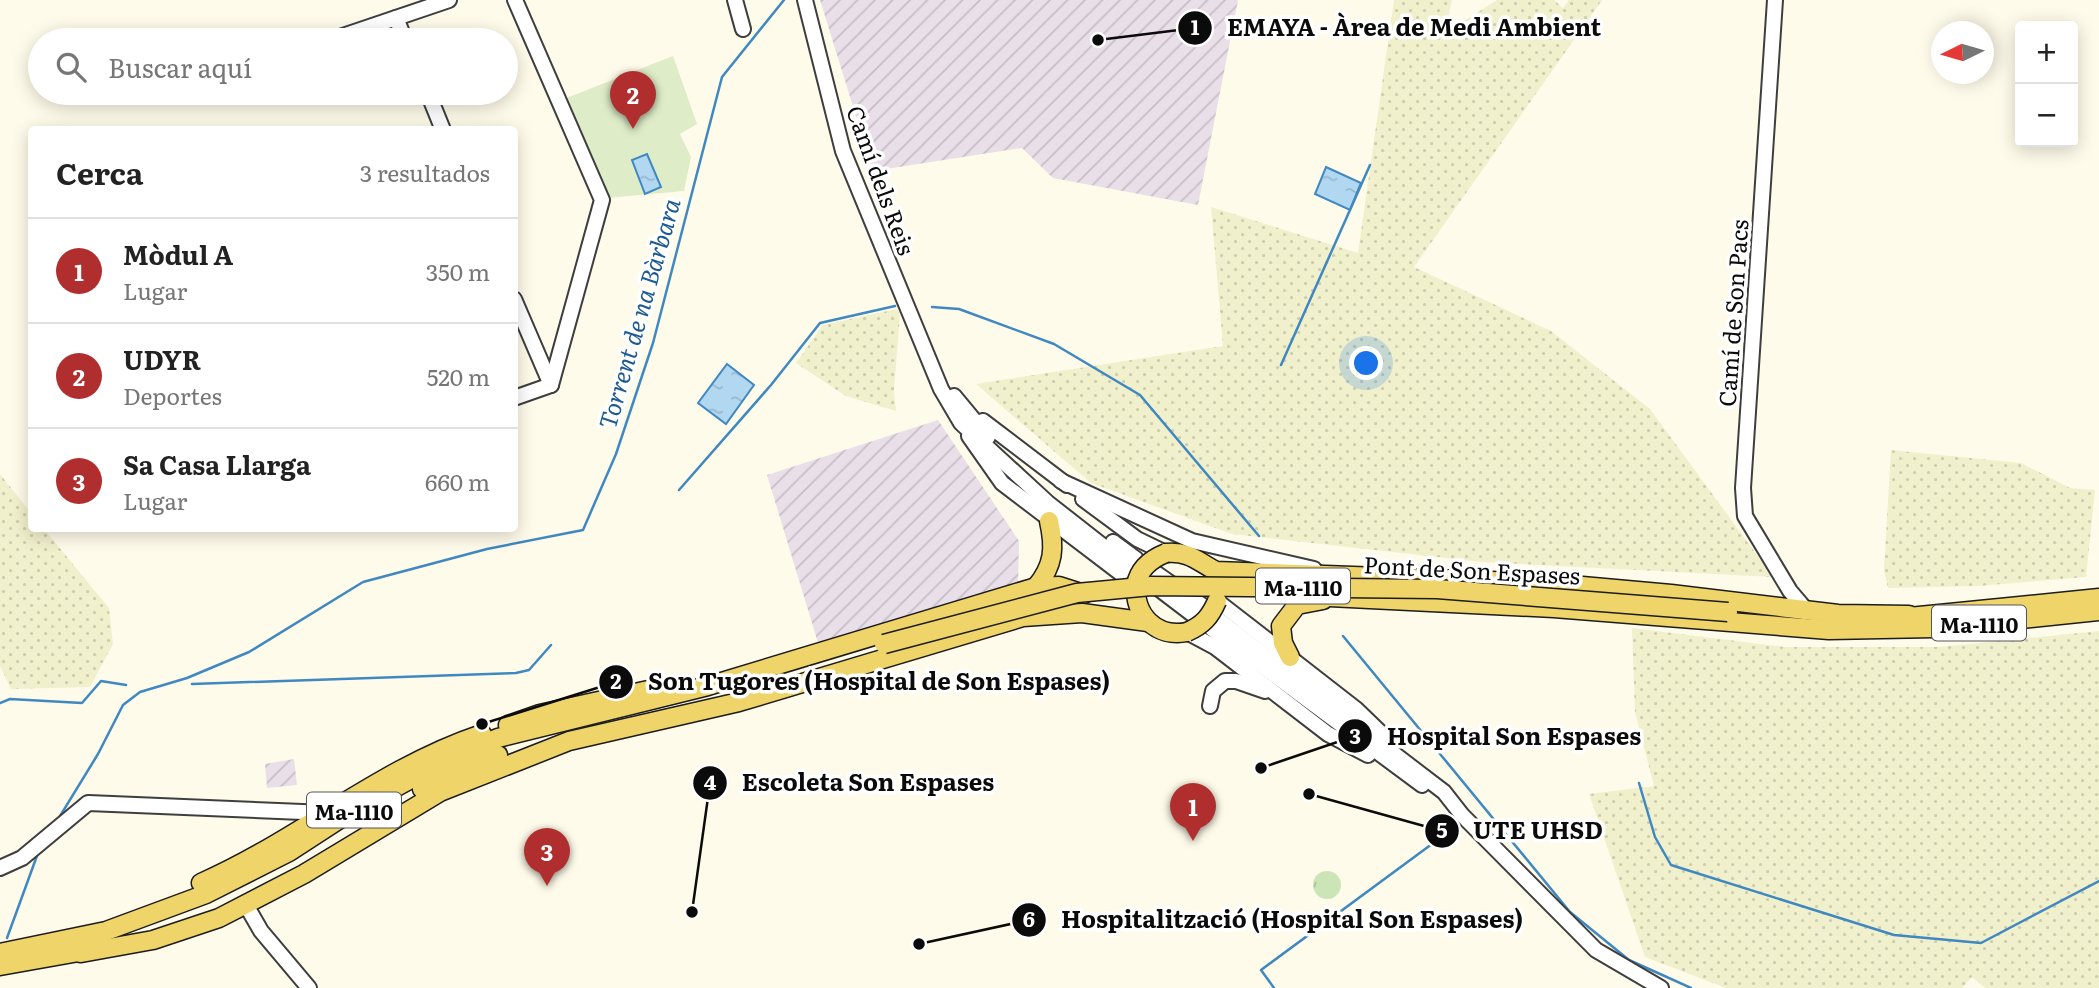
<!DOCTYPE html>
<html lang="es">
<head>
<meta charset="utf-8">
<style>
	body { margin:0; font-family:Literata,serif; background:#f2f2f2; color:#222 }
	.controls { position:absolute; right:21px; top:21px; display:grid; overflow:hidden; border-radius:7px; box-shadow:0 4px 18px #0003 }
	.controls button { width:63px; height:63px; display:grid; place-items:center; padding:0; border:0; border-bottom:2px solid #e0e0e0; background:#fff; color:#222; font:35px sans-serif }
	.compass { position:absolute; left:1931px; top:21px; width:63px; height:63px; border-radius:50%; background:#fff; box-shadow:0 4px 18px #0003; rotate:265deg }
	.you { position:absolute; left:1367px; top:364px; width:24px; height:24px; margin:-18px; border:5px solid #fff; border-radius:50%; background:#1a73e8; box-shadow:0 0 0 10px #1a73e833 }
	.badge { display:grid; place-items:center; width:46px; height:46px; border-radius:50%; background:#b02e2e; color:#fff; font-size:23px; font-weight:700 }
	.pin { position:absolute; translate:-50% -58px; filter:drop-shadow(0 2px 4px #0008) }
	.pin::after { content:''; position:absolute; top:37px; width:24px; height:21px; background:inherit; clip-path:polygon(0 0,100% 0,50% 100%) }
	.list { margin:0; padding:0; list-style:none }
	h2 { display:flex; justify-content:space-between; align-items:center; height:91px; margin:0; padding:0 28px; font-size:30px }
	h2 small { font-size:23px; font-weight:400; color:#767676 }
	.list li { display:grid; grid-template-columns:46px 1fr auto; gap:21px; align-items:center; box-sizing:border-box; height:105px; padding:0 28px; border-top:2px solid #e0e0e0 }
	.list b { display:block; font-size:26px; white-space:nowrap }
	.list p { margin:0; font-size:23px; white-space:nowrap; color:#767676 }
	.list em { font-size:23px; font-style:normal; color:#767676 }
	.icon { flex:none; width:38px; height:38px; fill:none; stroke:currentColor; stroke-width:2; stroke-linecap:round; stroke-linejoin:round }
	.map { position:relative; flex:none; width:2099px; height:988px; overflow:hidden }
	.search { position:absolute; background:#fff; box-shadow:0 4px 18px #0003; left:28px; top:28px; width:490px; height:77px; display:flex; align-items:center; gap:18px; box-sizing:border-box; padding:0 24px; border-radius:38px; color:#767676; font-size:26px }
	.panel { position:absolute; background:#fff; box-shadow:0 4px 18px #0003; left:28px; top:126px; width:490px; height:406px; border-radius:7px }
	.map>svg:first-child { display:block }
	.industrial { fill:url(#industrial-furrows) }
	.farmland { fill:url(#farmland-dots) }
	.grass { fill:url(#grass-tufts) }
	.pitch { fill:#deedc8 }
	.water { fill:url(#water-ripples); stroke:#3f88c2; stroke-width:2 }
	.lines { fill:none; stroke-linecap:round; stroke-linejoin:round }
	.stream { stroke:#3f88c2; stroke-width:2.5 }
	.minor-casing { stroke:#3e3e3e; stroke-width:18 }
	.major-casing { stroke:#1c1c1c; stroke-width:21 }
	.minor { stroke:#fff; stroke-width:14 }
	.major { stroke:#eed469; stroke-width:18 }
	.major-bridge-casing { stroke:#1c1c1c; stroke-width:21; stroke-linecap:butt }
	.major-bridge { stroke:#eed469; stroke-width:18 }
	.labels { text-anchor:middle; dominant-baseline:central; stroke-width:7; stroke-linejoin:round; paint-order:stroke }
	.shield { fill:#fff; stroke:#545454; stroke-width:2 }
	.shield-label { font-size:21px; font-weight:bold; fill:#0b0b0b }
	.street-label { font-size:23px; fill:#0b0b0b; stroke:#fff }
	.water-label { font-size:24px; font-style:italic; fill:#1e5a92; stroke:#fff }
	.leader { fill:none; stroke:#0b0b0b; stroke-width:2.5 }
	.callout-dot { fill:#0b0b0b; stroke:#fff; stroke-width:2.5 }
	.mark-label { font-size:21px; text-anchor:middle; font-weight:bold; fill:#fff }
	.callout-label { font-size:24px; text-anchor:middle; font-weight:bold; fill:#0b0b0b; stroke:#fff; stroke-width:7; stroke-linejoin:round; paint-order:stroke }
</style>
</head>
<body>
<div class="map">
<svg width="2099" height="988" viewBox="0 0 2099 988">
	<defs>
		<pattern id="industrial-furrows" width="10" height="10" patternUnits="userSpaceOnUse" patternTransform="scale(1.75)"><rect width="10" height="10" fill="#e9dfe9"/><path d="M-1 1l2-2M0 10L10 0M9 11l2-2" fill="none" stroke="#c6bec6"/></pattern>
		<pattern id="farmland-dots" width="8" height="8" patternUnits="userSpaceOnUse" patternTransform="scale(1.75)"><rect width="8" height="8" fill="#f1f0cc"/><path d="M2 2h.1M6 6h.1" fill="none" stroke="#cdccae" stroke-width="1.8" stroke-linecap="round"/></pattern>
		<pattern id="grass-tufts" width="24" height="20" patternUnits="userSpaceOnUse" patternTransform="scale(1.75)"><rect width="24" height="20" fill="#cce5b7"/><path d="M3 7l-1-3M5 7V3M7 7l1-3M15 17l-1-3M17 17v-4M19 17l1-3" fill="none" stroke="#aec39c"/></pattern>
		<pattern id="water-ripples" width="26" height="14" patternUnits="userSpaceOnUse" patternTransform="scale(1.75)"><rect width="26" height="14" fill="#b2d7f1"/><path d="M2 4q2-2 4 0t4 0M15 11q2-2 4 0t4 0" fill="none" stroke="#98b7cd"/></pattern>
	</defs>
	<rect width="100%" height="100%" fill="#fefbea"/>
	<!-- industrial -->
	<g class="industrial">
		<path d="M 820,0 L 1238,0 L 1198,205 L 1053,178 L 1022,148 L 873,171 Z"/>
		<path d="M 938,420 L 1019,541 L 1018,587 L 819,646 L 767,475 Z"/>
		<path d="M 294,759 L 297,785 L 267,788 L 265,764 Z"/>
	</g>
	<!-- farmland -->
	<g class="farmland">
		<path d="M 1394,0 L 1452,0 L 1445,33 L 1497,0 L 1554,0 L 1563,8 L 1569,0 L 1602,0 L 1414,267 L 1551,331 L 1650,409 L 1773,577 L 1482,562 L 1232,534 L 1091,483 L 976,384 L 1223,346 L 1211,207 L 1358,253 Z"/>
		<path d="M 897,309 L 900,315 L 894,390 L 896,411 L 846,396 L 796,363 L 823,325 Z"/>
		<path d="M 1891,450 L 2021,463 L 2070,488 L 2095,490 L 2086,577 L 1979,586 L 1888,588 L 1884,570 Z"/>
		<path d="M 0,474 L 31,513 L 32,528 L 44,529 L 109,608 L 113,644 L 90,687 L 11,689 L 0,666 Z"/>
		<path d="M 1632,628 L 1785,647 L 1939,647 L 2099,631 L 2099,988 L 1985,988 L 1972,977 L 1962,988 L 1726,988 L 1645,957 L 1589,794 L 1654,786 L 1635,712 Z"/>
	</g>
	<!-- grass -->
	<circle class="grass" cx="1327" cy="885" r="14"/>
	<!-- pitch -->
	<path class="pitch" d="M 673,56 L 697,124 L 680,134 L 691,157 L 684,191 L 607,198 L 564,99 Z"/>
	<!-- water -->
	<g class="water">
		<path d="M 647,154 L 661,187 L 645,194 L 632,160 Z"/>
		<path d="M 1326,167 L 1361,183 L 1350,210 L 1315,194 Z"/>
		<path d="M 727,364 L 754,385 L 726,424 L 698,403 Z"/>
	</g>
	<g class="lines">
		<!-- stream -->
		<g class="stream">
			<path d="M 932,307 L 959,309 L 1054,344 L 1140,395 L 1259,536"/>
			<path d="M 1281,365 L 1370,165"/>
			<path d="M 679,490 L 771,385 L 820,323 L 895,306"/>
			<path d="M 1343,636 L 1570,912 L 1629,960 L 1691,988"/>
			<path d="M 192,684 L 516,673 L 529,670 L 551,645"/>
			<path d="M 0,703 L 10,699 L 82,703 L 101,681 L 126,685"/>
			<path d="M 1639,783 L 1655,837 L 1671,865 L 1894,935 L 1981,943 L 2099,881"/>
			<path d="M 57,821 L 98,754 L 123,705 L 140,692 L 187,678 L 249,652 L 363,582 L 487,549 L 583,530 L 616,454 L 653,343 L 722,77 L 784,0"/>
			<path d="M 7,938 L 38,853"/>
			<path d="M 1274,988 L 1261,970 L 1455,827"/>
		</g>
		<!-- minor casing -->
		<g class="minor-casing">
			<g id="minor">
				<path d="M 735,0 L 743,29"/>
				<path d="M 805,0 L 843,151 L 941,389 L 961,423 L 1048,503 L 1131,568"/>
				<path d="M 1775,0 L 1743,488 L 1745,516 L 1790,591 L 1807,611"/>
				<path d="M 396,18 L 405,40"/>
				<path d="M 331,40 L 449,0"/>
				<path d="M 428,93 L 443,130"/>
				<path d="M 514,299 L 551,385"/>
				<path d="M 954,396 L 988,437"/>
				<path d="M 514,398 L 551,385 L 602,200 L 515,0"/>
				<path d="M 983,421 L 1067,485"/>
				<path d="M 969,436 L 1002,483 L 1136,585"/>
				<path d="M 1061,481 L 1192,541 L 1314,569"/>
				<path d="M 1083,499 L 1137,539 L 1166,553"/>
				<path d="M 1113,542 L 1136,559"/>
				<path d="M 1153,571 L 1203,606"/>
				<path d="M 1154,585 L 1196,617"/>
				<path d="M 1217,601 L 1356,709 L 1386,738"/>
				<path d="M 1219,620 L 1444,792 L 1462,815 L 1596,950 L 1661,988"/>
				<path d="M 1212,629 L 1422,785"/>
				<path d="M 1187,632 L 1215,647 L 1328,734 L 1368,755"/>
				<path d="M 1210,706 L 1213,691 L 1225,681 L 1236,681 L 1265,691"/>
				<path d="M 0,868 L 22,858 L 88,803 L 327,813"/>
				<path d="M 246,905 L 261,931 L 309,988"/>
			</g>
		</g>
		<!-- major casing -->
		<g class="major-casing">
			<g id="major">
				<path d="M 1166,553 C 1189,551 1197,561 1216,571 L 1549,583 L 1671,594 L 1838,614 L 1909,615"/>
				<path d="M 1136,585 C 1134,615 1156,638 1187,632"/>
				<path d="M 1036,587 C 1054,565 1055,548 1049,521"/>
				<path d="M 1309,596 L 1554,608 L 1829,630 L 1934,628 L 2099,611"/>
				<path d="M 1899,618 L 2099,598"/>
				<path d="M 1290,657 L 1283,643 L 1281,626 L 1297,605 L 1323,600"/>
				<path d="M 508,725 L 540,714 L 671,685"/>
				<path d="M 422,789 L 446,776 L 498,755"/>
				<path d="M 201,883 C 299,840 380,768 482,734"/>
				<path d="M 0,953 L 106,931 L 206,894 L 289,852 L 349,813 L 436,765 L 498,738 L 708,686 L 1036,587 L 1059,586 L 1084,594"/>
				<path d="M 81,953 L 153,940 L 219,918 L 304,874 L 440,792 L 569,741 L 739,702 L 1023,617 L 1082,613 L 1148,622"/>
				<path d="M 0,966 L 90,950"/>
			</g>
		</g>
		<!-- minor -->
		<use href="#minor" class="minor"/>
		<!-- major -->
		<use href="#major" class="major"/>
		<!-- major-bridge casing -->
		<g class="major-bridge-casing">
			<g id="major-bridge">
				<path d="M 1136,585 C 1139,568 1151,559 1166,553"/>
				<path d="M 1187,632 C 1203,625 1210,617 1217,601"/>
				<path d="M 884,644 L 1077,593 L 1151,586 L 1437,589 L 1728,612"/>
			</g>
		</g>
		<!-- major-bridge -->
		<use href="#major-bridge" class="major-bridge"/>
	</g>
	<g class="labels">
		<!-- shield labels -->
		<g class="shield">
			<rect x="1256" y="568.5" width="94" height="35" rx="5"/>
			<rect x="1932" y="605.5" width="94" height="35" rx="5"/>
			<rect x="307" y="792.5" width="94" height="35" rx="5"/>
		</g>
		<g class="shield-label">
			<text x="1303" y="586">Ma-1110</text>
			<text x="1979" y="623">Ma-1110</text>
			<text x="354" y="810">Ma-1110</text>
		</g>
		<!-- street labels -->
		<g class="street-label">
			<text transform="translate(882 180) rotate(70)">Camí dels Reis</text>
			<text transform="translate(1732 313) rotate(-86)">Camí de Son Pacs</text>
			<text transform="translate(1472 569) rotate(3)">Pont de Son Espases</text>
		</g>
		<!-- water labels -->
		<g class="water-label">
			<text transform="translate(638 313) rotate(-74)">Torrent de na Bàrbara</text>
		</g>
	</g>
	<!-- callouts -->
	<path class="leader" d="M1098 40L1195 28M482 724L616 682M1261 768L1355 736M692 912L710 783M1309 794L1442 831M919 944L1029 920"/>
	<g class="callout-dot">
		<circle cx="1098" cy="40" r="7"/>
		<circle cx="482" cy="724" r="7"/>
		<circle cx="1261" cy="768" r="7"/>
		<circle cx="692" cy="912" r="7"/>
		<circle cx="1309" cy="794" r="7"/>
		<circle cx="919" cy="944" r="7"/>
		<circle cx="1195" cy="28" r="18"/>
		<circle cx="616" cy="682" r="18"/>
		<circle cx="1355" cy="736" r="18"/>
		<circle cx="710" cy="783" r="18"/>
		<circle cx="1442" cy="831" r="18"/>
		<circle cx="1029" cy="920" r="18"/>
	</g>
	<g class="mark-label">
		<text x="1195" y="35">1</text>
		<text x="616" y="689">2</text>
		<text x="1355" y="744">3</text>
		<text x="710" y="790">4</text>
		<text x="1442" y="838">5</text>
		<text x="1029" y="927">6</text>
	</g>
	<g class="callout-label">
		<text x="1414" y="36">EMAYA - Àrea de Medi Ambient</text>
		<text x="879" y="690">Son Tugores (Hospital de Son Espases)</text>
		<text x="1514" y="745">Hospital Son Espases</text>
		<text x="868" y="791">Escoleta Son Espases</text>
		<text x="1538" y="839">UTE UHSD</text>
		<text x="1292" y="928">Hospitalització (Hospital Son Espases)</text>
	</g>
</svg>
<div class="controls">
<button>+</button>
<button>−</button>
</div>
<svg class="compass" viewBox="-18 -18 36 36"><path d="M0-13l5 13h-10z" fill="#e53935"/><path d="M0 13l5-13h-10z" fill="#767676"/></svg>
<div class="you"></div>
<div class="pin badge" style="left:1193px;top:841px">1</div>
<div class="pin badge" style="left:633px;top:129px">2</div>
<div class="pin badge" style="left:547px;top:886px">3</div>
<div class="search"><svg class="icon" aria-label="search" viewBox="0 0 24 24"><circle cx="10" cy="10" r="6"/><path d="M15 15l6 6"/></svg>Buscar aquí</div>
<section class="panel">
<h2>Cerca<small>3 resultados</small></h2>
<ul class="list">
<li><span class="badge">1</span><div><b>Mòdul A</b><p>Lugar</p></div><em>350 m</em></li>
<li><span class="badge">2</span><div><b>UDYR</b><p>Deportes</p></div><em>520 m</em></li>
<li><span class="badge">3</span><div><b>Sa Casa Llarga</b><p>Lugar</p></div><em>660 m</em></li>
</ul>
</section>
</div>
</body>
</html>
